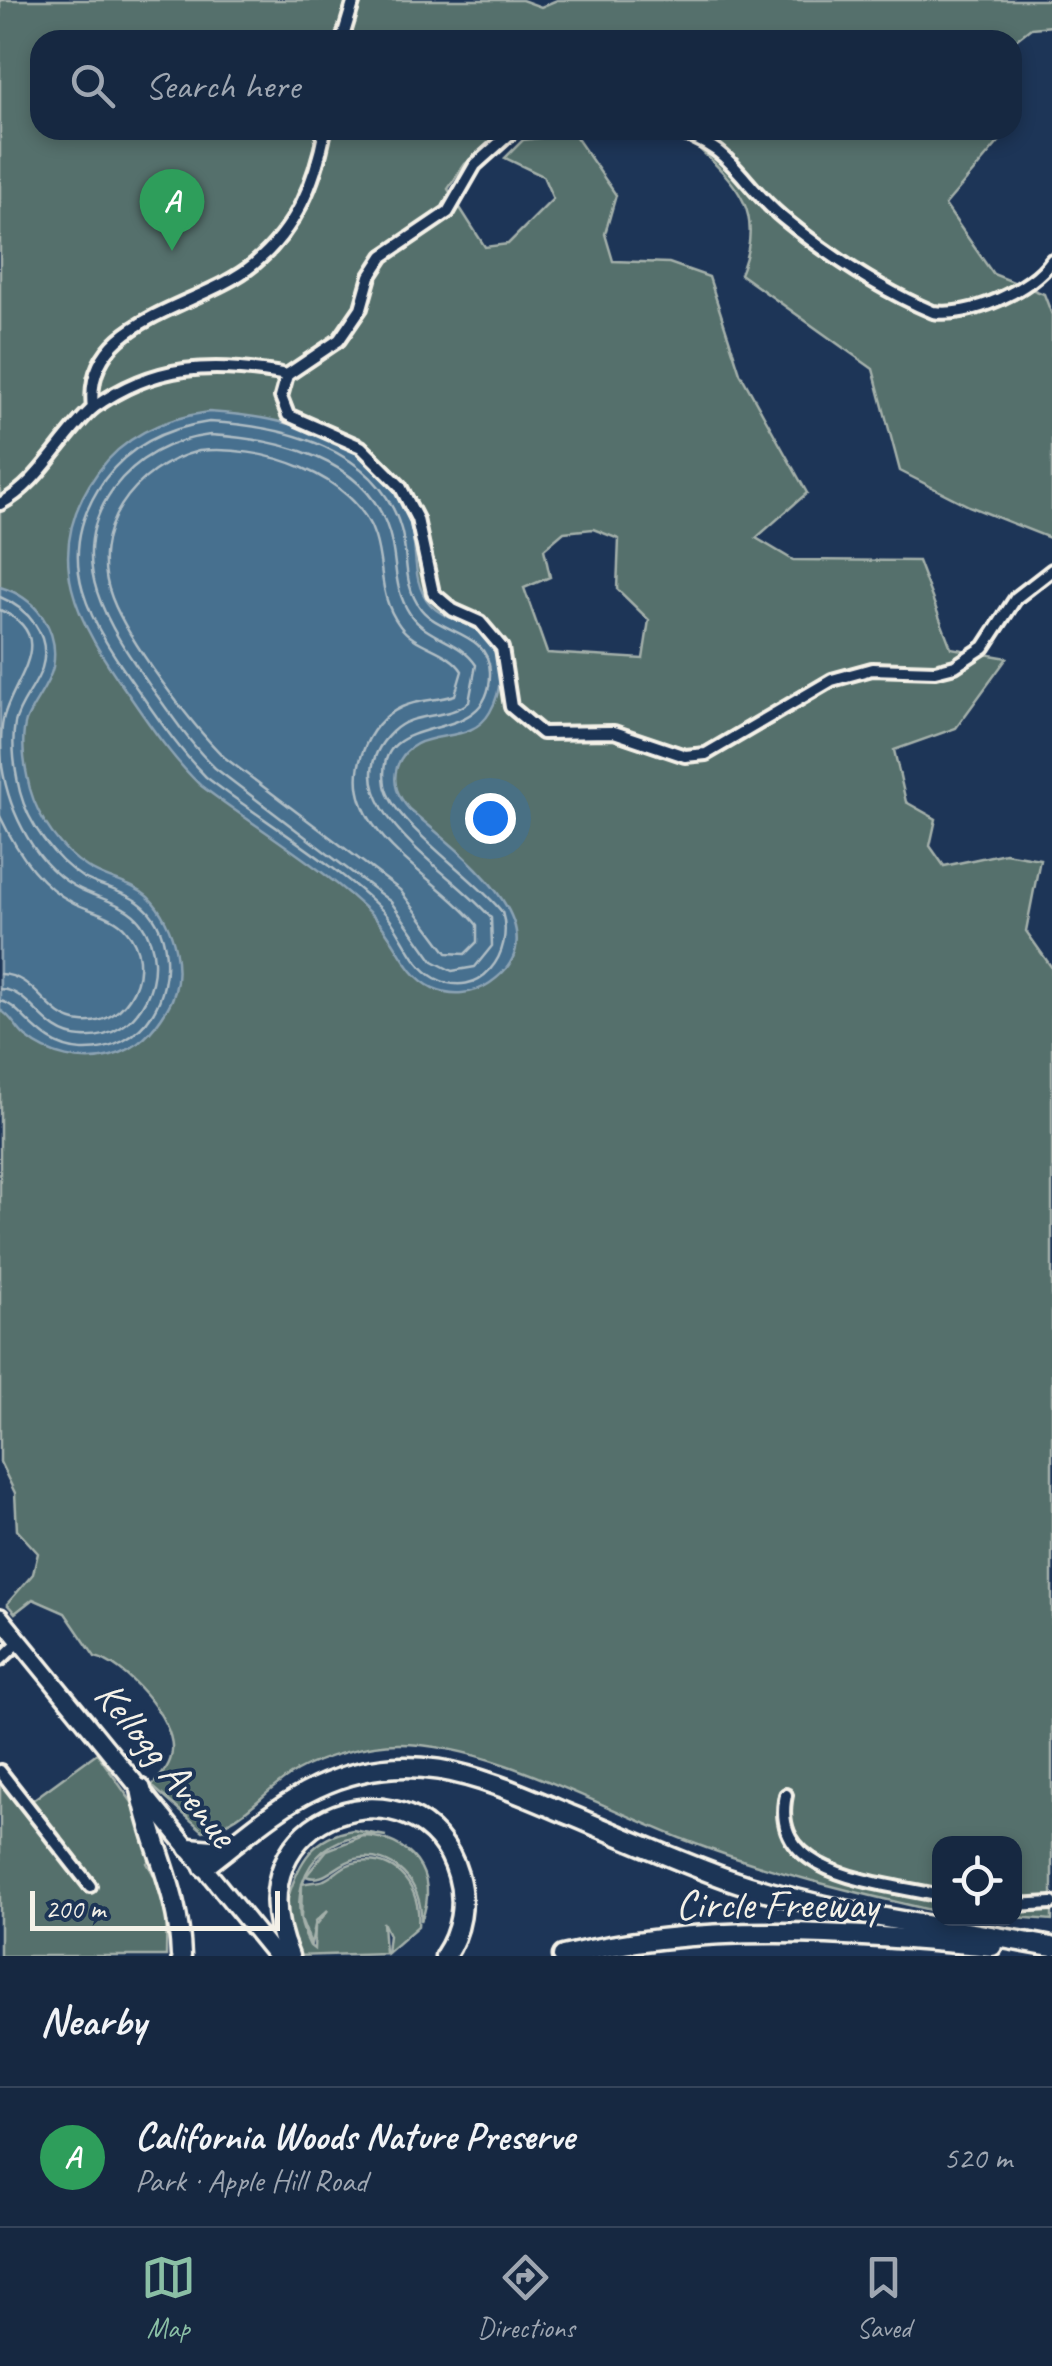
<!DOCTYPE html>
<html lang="en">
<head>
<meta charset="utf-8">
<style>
	body { margin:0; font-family:Caveat,sans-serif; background:#23344c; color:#f1f3f6 }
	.controls { position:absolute; right:30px; bottom:30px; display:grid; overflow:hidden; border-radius:20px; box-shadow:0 5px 15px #0003 }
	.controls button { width:90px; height:90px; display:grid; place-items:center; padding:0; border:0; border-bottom:2px solid #35445a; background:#162841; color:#f1f3f6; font:50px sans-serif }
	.scale { position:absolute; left:30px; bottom:25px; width:250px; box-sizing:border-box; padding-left:10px; border:5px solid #f4f1e8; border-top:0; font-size:28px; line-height:35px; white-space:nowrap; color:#f4f1e8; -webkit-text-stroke:8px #1d3557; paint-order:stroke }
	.you { position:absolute; left:490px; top:818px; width:35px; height:35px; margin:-25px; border:8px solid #fff; border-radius:50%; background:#1a73e8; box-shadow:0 0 0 15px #1a73e833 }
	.badge { display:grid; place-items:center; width:65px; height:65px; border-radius:50%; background:#8abfa5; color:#fff; font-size:32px; font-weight:700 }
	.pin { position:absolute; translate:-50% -82px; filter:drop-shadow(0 2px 5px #0008) }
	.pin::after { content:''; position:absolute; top:52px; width:35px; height:30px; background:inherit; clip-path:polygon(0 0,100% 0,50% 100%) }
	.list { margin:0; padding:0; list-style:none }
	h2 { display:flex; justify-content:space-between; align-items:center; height:130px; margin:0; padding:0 40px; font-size:42px }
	h2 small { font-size:32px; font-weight:400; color:#9ea6b1 }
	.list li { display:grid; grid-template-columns:65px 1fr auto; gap:30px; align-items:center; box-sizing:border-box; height:140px; padding:0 40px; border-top:2px solid #35445a }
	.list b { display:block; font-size:38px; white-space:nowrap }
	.list p { margin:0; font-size:32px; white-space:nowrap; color:#9ea6b1 }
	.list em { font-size:32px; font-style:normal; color:#9ea6b1 }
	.icon { flex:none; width:55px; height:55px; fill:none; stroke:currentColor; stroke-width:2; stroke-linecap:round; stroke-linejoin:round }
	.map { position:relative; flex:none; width:1052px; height:1956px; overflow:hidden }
	.search { position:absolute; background:#162841; box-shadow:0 5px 15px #0003; left:30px; right:30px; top:30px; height:110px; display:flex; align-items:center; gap:25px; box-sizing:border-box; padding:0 35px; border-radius:30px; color:#9ea6b1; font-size:38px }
	.sheet { height:270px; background:#162841 }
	nav { display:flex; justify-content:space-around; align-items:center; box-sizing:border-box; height:140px; border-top:2px solid #35445a; background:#162841; font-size:28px; color:#9ea6b1 }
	nav a { display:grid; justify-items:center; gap:5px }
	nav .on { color:#8abfa5 }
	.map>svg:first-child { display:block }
	.green { fill:#546f6c; stroke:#a4b0aa; stroke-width:2.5; fill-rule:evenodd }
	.water { fill:#476f8f; stroke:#8ca3b3; stroke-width:2.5 }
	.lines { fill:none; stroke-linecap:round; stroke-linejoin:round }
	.shore { stroke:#afbdc4; stroke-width:2.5 }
	.minor-casing { stroke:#f4f1e8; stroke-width:18 }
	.primary-casing { stroke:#f4f1e8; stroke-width:22 }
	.motorway-casing { stroke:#f4f1e8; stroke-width:25 }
	.minor { stroke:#1d3557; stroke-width:10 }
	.primary { stroke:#1d3557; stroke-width:15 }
	.motorway { stroke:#1d3557; stroke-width:18 }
	.labels { text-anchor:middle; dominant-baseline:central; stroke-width:8; stroke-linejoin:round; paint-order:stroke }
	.street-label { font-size:42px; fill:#f4f1e8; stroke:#1d3557 }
</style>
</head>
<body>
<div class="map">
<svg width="1052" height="1956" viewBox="0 0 1052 1956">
	<rect width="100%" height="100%" fill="#1d3557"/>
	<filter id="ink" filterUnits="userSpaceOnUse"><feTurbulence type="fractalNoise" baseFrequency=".01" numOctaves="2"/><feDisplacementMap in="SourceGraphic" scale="20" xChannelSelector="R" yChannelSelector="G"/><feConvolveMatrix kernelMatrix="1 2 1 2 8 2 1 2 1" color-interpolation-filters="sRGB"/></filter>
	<g filter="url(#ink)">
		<!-- green -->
		<g class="green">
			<path d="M 0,0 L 522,0 L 541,7 L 557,0 L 1052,0 L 1052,26 L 1031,28 L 1012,43 L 40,40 L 40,130 L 512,130 L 465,164 L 448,189 L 485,247 L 508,244 L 553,199 L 543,176 L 505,158 L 523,140 L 574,134 L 616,195 L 605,234 L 613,261 L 669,263 L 709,277 L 740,373 L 807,493 L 756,538 L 793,560 L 918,561 L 951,648 L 1007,658 L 956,728 L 894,750 L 906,802 L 936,819 L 930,846 L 944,866 L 1005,853 L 1040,859 L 1026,931 L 1052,968 L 1052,1920 L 1015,1917 L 1014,1844 L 940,1844 L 939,1912 C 853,1892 768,1872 685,1840 C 600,1807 491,1744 399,1744 C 368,1744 324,1756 297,1771 C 260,1792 247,1822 203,1831 L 152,1786 C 161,1775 171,1766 172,1751 C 175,1719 124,1663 95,1657 L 65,1613 L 33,1599 L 15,1613 L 7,1604 L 33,1574 L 38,1553 L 17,1530 L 15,1493 L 0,1462 ZM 593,529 L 619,539 L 617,589 L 649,620 L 643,659 L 547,653 L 524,588 L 550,577 L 544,549 L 564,532 Z"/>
			<path d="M 680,130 L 1009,130 L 945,205 L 993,274 L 1044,294 L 1052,315 L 1052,539 L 969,506 L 900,471 L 873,369 L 740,274 C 770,203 727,177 680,130 Z"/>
			<path d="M 97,1753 L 143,1818 L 158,1851 L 147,1863 L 167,1898 L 166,1956 L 0,1956 L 0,1780 L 23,1807 Z"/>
			<path d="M 353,1830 L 386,1836 C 318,1825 279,1888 310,1946 L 314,1949 L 315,1927 L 328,1910 L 316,1921 L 311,1944 L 301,1919 L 302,1884 C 309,1882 320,1882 324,1880 C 337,1874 343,1864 358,1862 C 398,1856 422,1890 418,1926 L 387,1953 L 389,1935 L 383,1922 L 385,1953 L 295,1956 L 282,1899 L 288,1898 C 299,1861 313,1837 353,1830 Z"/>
			<path d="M 363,1836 C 409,1837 441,1874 421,1921 C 423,1884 394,1851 355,1859 C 337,1863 324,1884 306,1876 L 327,1850 Z"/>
		</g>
		<!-- water -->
		<g class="water">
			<path d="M 209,412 C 287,417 383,439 410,523 C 419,550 410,581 430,604 C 440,616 457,619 470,626 C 502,643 507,682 490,712 C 469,750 413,722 397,767 C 392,784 398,796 409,809 C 449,844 570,929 490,983 C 473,995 451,996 433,988 C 404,974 397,940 375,918 C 329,871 254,826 200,785 C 172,758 151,727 129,695 C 78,624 38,555 98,472 C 124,436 165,418 209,412 Z"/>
			<path d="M 0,587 C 35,597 60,629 53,667 C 49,686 33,703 26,721 C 20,741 25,769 30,789 C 38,818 61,851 87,867 C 106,880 131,882 148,897 C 175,923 188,977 167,1009 C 153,1032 138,1049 111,1056 C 82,1064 49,1056 26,1037 C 16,1029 12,1016 0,1010 Z"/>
		</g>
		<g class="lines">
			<!-- shore -->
			<g class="shore">
				<path d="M 209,422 C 283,426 378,448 401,529 C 409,557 402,584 421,609 C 441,634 489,632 490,672 C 492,754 372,703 385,785 C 391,822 476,878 502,912 C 515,953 480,1002 435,978 C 411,965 403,932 384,912 C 339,866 259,818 206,777 C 181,752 161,723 140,693 C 92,625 47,559 105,479 C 130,445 168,428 209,422 Z"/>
				<path d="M 210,435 C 278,439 367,458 389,532 C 398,561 392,587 410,614 C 427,639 460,640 476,665 L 469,702 C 446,721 414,710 392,732 C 322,800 454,872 491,918 L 492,946 L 475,967 L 452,971 L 433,961 L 391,902 L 215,768 C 190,744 173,717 153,690 C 111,630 61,561 113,489 C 137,457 170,440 210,435 Z"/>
				<path d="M 199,451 C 259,444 356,474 375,537 C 385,569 378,597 400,626 C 416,648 448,649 462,671 L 455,695 C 437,701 419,699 402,707 C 382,716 369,734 362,754 C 335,830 437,875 477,925 L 477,942 L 465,954 L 447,953 L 400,890 L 224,757 C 190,723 129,642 112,598 C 86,531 134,467 199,451 Z"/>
				<path d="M 0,597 C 27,608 52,635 42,668 C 36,687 19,704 15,723 C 11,745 15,771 20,792 C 28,823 54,859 82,877 C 100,887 121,890 138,902 C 172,926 173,981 153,1013 C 137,1038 112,1051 82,1050 C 38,1048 22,1004 0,1001"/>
				<path d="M 0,610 C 62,637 11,681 3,720 C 0,734 1,752 2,766 C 9,812 36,869 82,890 C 101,899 128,905 141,923 C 174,970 141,1041 82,1037 C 42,1035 32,990 0,989"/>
				<path d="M 0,816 C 15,848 39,885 72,902 C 89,911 114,915 126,930 C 157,965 130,1026 82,1022 C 45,1019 38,975 0,974"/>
			</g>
			<!-- minor casing -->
			<g class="minor-casing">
				<g id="minor">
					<path d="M 342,40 L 354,0"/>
					<path d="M 670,130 C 732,144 738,181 783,218 C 827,254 881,290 933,312 C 969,318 1032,290 1052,260"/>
					<path d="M 287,375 L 281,397 L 288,415 L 361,447 L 400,486 L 417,519 L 433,593 L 453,610 L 480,622 L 502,648 L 511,707 L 542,733 L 614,732 L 685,756 L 706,754 L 832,680 L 872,669 L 935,671 L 955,666 L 984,647 L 1016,598 L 1052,570"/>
					<path d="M 287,375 L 339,340 L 361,308 L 370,276 L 383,256 L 448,212 L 475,165 L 514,130"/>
					<path d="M 93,408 C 155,363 214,362 287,375"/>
					<path d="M 0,504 C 40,483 60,438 93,408 C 82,317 200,309 254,264 C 296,229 315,183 325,130"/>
					<path d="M 0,1660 L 21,1640"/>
					<path d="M 0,1771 L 90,1886"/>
					<path d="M 786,1795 C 768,1878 883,1882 940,1896"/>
					<path d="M 1014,1905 L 1052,1903"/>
				</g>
			</g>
			<!-- primary casing -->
			<g class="primary-casing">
				<path id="primary" d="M 0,1617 L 276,1956"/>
			</g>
			<!-- motorway casing -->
			<g class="motorway-casing">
				<g id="motorway">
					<path d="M 141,1789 C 152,1849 179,1889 181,1956"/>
					<path d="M 189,1848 L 224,1851"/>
					<path d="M 204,1867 C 240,1840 275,1807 316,1788 C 410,1743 482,1778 570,1815 C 621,1836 673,1859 725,1878 C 831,1915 943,1926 1052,1947"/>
					<path d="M 289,1956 C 226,1809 423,1753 458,1875 C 466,1903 461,1932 445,1956"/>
					<path d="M 563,1956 C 705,1921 847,1933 992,1946"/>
				</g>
			</g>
			<!-- minor -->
			<use href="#minor" class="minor"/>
			<!-- primary -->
			<use href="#primary" class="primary"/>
			<!-- motorway -->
			<use href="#motorway" class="motorway"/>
		</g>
	</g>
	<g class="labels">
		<!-- street labels -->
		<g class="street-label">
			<text transform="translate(166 1764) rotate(51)">Kellogg Avenue</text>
			<text x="777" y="1904">Circle Freeway</text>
		</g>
	</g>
</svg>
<div class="controls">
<button><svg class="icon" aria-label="locate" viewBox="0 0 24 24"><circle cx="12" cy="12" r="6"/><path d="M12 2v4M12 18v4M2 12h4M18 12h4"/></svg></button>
</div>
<div class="scale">200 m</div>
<div class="you"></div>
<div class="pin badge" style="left:172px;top:251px;background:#2e9e5b">A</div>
<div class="search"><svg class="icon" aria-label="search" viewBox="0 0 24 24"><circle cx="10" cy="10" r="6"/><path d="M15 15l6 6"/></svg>Search here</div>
</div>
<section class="sheet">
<h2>Nearby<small></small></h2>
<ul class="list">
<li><span class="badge" style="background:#2e9e5b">A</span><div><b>California Woods Nature Preserve</b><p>Park · Apple Hill Road</p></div><em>520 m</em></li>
</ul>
</section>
<nav>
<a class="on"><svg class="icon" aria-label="map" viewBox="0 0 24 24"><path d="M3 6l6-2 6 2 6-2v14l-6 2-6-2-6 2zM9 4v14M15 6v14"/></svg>Map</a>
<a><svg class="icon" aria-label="directions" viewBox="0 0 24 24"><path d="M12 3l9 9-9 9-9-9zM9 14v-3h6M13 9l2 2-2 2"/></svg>Directions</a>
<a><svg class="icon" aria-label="saved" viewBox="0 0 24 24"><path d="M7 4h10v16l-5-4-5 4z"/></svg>Saved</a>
</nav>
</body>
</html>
